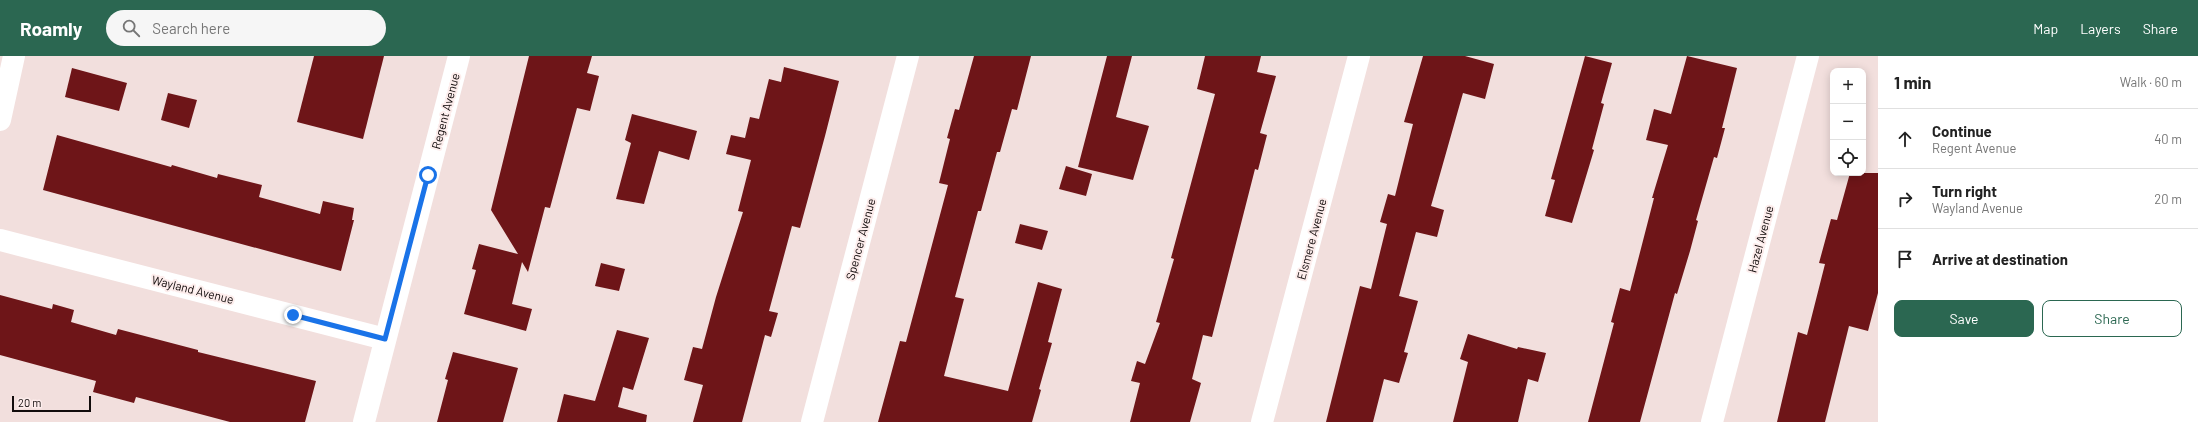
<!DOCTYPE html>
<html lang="en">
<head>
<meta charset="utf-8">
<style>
	body { margin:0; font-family:Barlow,sans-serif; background:#f6f6f6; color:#222 }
	.controls { position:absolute; right:12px; top:12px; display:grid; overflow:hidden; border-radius:8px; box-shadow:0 2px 10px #0003 }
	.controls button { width:36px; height:36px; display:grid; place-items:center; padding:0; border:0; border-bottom:1px solid #e0e0e0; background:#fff; color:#222; font:20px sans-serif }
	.scale { position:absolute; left:12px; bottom:10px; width:79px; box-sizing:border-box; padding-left:4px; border:2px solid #120c0c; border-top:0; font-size:11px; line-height:14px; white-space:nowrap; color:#120c0c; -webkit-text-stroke:3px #fdedec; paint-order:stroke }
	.stop { position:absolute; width:12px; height:12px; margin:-9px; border:3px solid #1a73e8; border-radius:50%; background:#fff }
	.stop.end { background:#1a73e8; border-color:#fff; box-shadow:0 1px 4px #0008 }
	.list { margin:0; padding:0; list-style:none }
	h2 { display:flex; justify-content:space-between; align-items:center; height:52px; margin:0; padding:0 16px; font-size:17px }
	h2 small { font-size:13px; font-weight:400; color:#767676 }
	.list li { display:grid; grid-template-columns:26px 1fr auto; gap:12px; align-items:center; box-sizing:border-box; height:60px; padding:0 16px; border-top:1px solid #e0e0e0 }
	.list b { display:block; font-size:15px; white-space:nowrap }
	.list p { margin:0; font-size:13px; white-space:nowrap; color:#767676 }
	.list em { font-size:13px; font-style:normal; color:#767676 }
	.actions { display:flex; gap:8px; padding:12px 16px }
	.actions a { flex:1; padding:9px 0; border:1px solid #2b6751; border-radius:8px; text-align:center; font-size:14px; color:#2b6751 }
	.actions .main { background:#2b6751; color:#fff }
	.icon { flex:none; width:22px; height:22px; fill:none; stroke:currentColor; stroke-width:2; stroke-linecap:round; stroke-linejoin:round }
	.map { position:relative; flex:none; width:1878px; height:366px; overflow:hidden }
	header { display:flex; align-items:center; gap:24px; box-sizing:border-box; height:56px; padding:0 20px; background:#2b6751; color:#fff }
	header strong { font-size:19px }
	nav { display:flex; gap:22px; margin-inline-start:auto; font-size:14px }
	.search { width:280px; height:36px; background:#f6f6f6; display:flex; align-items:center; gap:10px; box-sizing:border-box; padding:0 14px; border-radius:22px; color:#767676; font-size:15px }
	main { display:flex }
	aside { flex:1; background:#fff }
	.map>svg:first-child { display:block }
	.building { fill:#6e1518 }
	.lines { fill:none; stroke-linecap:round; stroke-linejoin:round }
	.minor { stroke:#fff; stroke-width:22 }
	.route { stroke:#1a73e8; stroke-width:5 }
	.labels { text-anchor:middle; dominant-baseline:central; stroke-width:4; stroke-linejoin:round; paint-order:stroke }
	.street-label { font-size:12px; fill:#120c0c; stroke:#fdedec }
</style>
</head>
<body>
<header>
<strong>Roamly</strong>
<div class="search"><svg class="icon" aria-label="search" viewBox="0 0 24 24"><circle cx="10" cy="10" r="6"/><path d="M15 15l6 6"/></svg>Search here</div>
<nav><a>Map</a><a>Layers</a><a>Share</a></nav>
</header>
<main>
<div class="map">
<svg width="1878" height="366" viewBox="0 0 1878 366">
	<rect width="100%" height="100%" fill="#f2dfdd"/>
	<!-- building -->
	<g class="building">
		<path d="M 314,0 L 384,0 L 363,83 L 297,66 Z"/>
		<path d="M 529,0 L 592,0 L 587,17 L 599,20 L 590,55 L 577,52 L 550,152 L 545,151 L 528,216 L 522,206 L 512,248 L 532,253 L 526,275 L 464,258 L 476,214 L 472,213 L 479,188 L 518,198 L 491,154 Z"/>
		<path d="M 974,0 L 1031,0 L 1017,54 L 1012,53 L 1000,96 L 997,96 L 981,155 L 978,155 L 955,241 L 964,243 L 944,320 L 1008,335 L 1038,226 L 1062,233 L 1048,286 L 1052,287 L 1039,333 L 1041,334 L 1032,366 L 878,366 L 900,285 L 906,286 L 948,129 L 939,127 L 950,83 L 947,82 L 955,53 L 959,54 Z"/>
		<path d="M 1107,0 L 1132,0 L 1116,61 L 1149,70 L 1133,124 L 1078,111 Z"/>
		<path d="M 1205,0 L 1261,0 L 1257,16 L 1276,20 L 1260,77 L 1267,79 L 1258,114 L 1255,113 L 1212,281 L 1203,279 L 1192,323 L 1201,327 L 1190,366 L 1130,366 L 1140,327 L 1131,325 L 1137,305 L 1145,308 L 1160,267 L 1156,266 L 1174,203 L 1171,202 L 1215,38 L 1197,33 Z"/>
		<path d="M 1423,0 L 1465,0 L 1494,8 L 1485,43 L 1463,37 L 1431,150 L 1444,154 L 1437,181 L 1416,176 L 1399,240 L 1418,245 L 1404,296 L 1408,297 L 1399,327 L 1384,323 L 1373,366 L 1326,366 L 1360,230 L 1371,233 L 1387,168 L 1380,166 L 1388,138 L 1395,140 L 1413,68 L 1404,66 Z"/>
		<path d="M 1585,0 L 1612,7 L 1601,47 L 1604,48 L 1592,93 L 1594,94 L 1572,167 L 1545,160 L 1555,124 L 1551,123 Z"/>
		<path d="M 1687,0 L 1737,12 L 1722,72 L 1725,72 L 1717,102 L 1714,101 L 1696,164 L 1698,165 L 1690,195 L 1677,238 L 1675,237 L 1640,366 L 1588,366 L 1614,267 L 1611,266 L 1620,232 L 1630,235 L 1654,142 L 1652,142 L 1668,89 L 1646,84 L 1654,53 L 1671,58 Z"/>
		<path d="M 784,11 L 839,25 L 825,80 L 800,172 L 792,170 L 769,255 L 778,257 L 771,281 L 765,279 L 742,366 L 693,366 L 703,329 L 684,324 L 693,291 L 702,293 L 716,241 L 743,156 L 738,155 L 751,104 L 726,98 L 731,79 L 745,82 L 750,61 L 759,63 L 769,23 L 781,26 Z"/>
		<path d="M 72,12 L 127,27 L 119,55 L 65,41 Z"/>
		<path d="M 168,37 L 197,44 L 189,72 L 161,64 Z"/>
		<path d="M 632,58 L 697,75 L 689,104 L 659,95 L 644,148 L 616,143 L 631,87 L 625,84 Z"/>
		<path d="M 57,79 L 171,111 L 172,109 L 217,122 L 218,118 L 262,129 L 259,141 L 320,158 L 323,145 L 354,152 L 352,164 L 354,164 L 341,215 L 43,134 Z"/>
		<path d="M 1066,110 L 1092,118 L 1086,140 L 1059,133 Z"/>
		<path d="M 1850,117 L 1878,117 L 1878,237 L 1868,275 L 1849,270 L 1825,366 L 1777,366 L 1798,276 L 1807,279 L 1825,208 L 1819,207 L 1831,163 L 1837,164 Z"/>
		<path d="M 1020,168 L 1048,175 L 1042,194 L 1015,187 Z"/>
		<path d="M 601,207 L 625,213 L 619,235 L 595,230 Z"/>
		<path d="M 0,239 L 52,253 L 53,248 L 74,254 L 71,266 L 116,279 L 118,273 L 198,294 L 198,296 L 316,325 L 305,366 L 230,366 L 136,341 L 134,347 L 93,336 L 96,325 L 0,299 Z"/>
		<path d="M 617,274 L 649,282 L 633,334 L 623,331 L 618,351 L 647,359 L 646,366 L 557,366 L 564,338 L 595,345 Z"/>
		<path d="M 1468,278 L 1517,293 L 1518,291 L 1546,297 L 1538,326 L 1528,323 L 1518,366 L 1453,366 L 1468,306 L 1460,303 Z"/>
		<path d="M 453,296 L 518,312 L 503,366 L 437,366 L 448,324 L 445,323 Z"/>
	</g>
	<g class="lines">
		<!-- minor -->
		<g class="minor">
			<path d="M 0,64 L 14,0"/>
			<path d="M 0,184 L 385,283"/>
			<path d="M 364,366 L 459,0"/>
			<path d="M 812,366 L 908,0"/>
			<path d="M 1262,366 L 1359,0"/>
			<path d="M 1712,366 L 1808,0"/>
		</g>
	</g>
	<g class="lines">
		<!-- route -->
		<path class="route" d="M 293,259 L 385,283 L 428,119"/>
	</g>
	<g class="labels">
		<!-- street labels -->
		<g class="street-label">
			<text transform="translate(445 55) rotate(-75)">Regent Avenue</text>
			<text transform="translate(860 183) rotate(-75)">Spencer Avenue</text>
			<text transform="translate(1311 183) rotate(-75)">Elsmere Avenue</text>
			<text transform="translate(1760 183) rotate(-75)">Hazel Avenue</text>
			<text transform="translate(193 233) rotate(14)">Wayland Avenue</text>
		</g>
	</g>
</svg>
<div class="controls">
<button>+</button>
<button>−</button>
<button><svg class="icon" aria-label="locate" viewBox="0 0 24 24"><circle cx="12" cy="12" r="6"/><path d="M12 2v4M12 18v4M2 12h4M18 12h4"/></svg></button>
</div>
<div class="scale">20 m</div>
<div class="stop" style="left:428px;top:119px"></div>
<div class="stop end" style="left:293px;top:259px"></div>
</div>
<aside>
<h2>1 min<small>Walk · 60 m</small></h2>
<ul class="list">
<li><svg class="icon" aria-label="ahead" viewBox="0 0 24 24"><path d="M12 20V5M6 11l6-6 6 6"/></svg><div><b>Continue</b><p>Regent Avenue</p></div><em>40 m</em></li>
<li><svg class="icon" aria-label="right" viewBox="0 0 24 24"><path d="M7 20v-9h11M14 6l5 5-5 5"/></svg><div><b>Turn right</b><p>Wayland Avenue</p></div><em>20 m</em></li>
<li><svg class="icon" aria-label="arrive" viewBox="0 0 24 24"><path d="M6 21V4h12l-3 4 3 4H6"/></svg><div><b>Arrive at destination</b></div></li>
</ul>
<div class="actions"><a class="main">Save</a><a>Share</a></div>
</aside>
</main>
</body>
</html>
